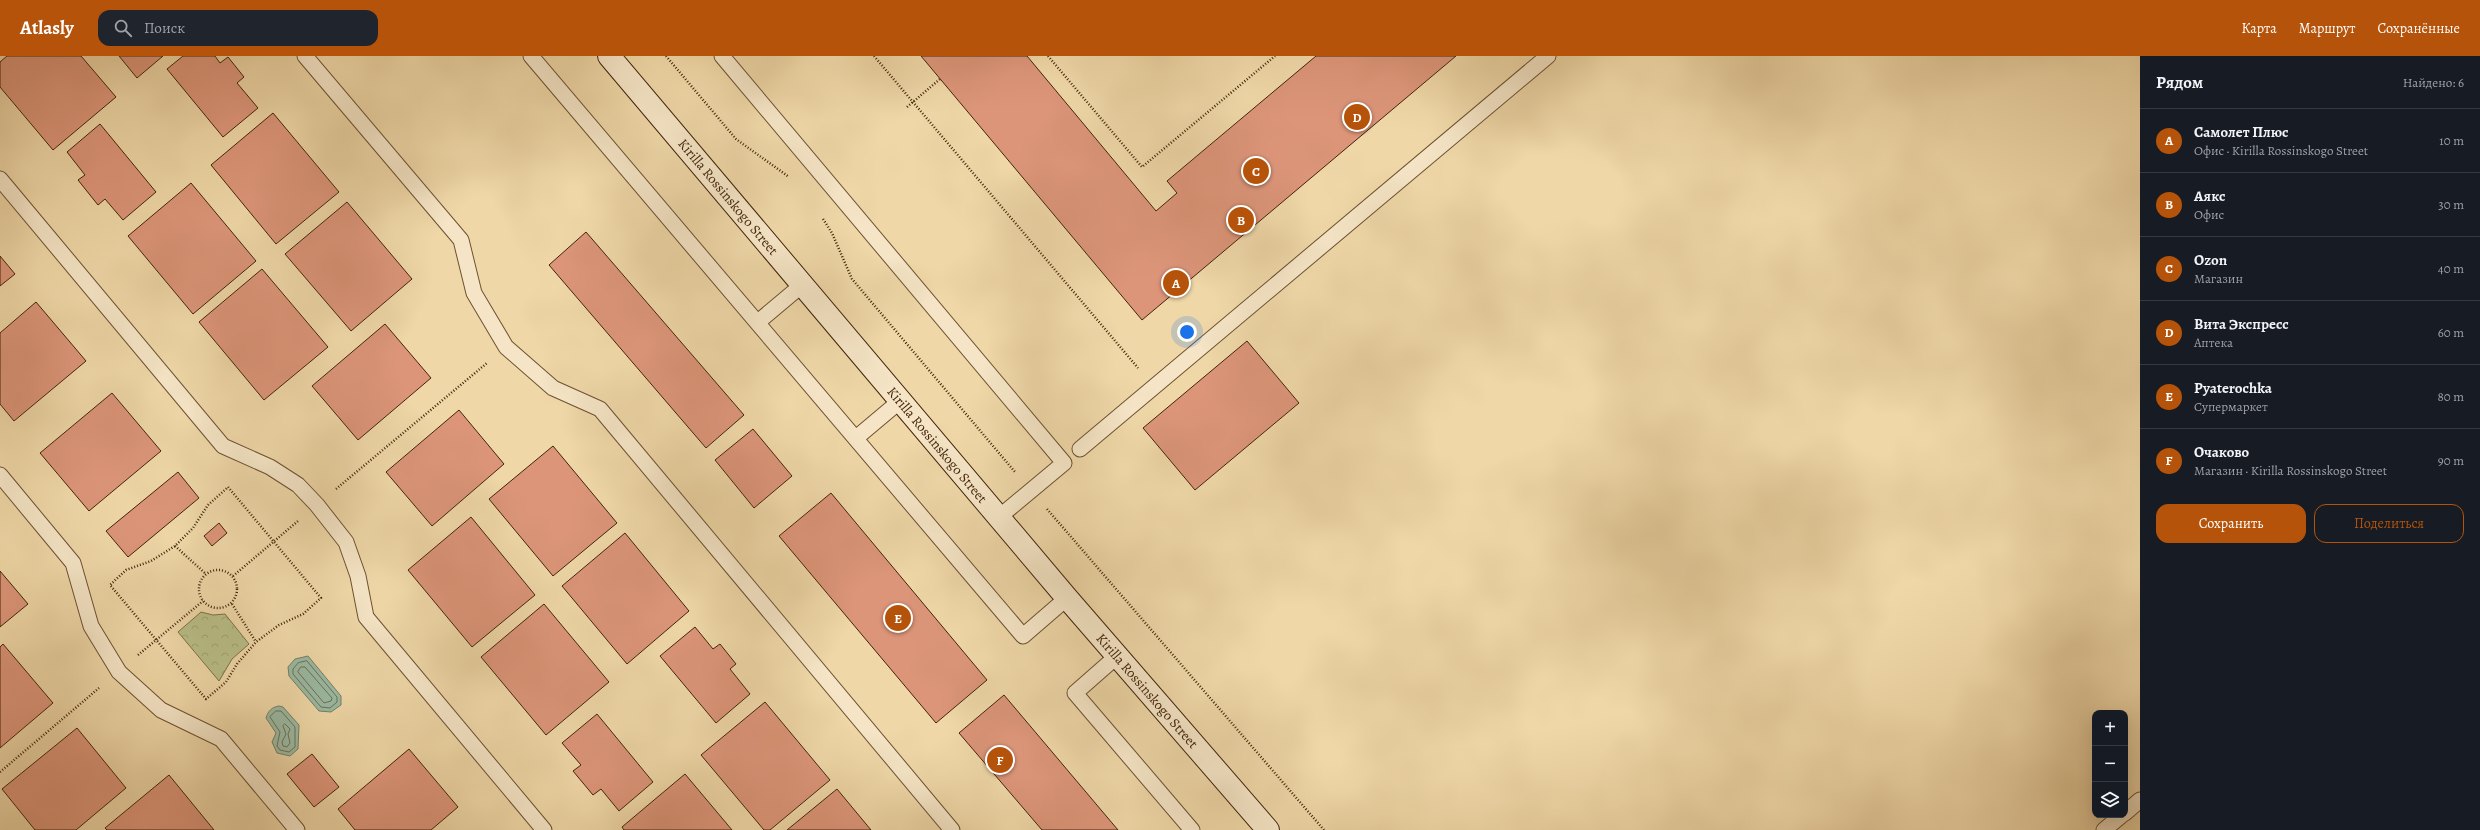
<!DOCTYPE html>
<html lang="ru">
<head>
<meta charset="utf-8">
<style>
	body { margin:0; font-family:Alegreya,serif; background:#20242c; color:#f1f3f6 }
	.controls { position:absolute; right:12px; bottom:12px; display:grid; overflow:hidden; border-radius:8px; box-shadow:0 4px 16px #0002 }
	.controls button { width:36px; height:36px; display:grid; place-items:center; padding:0; border:0; border-bottom:1px solid #363941; background:#171b24; color:#f1f3f6; font:20px sans-serif }
	.you { position:absolute; left:1187px; top:276px; width:14px; height:14px; margin:-10px; border:3px solid #fff; border-radius:50%; background:#1a73e8; box-shadow:0 0 0 6px #1a73e833 }
	.badge { display:grid; place-items:center; width:26px; height:26px; border-radius:50%; background:#b45309; color:#fff; font-size:13px; font-weight:700 }
	.pin { position:absolute; translate:-50% -50%; border:2px solid #fff; box-shadow:0 1px 4px #0006 }
	.list { margin:0; padding:0; list-style:none }
	h2 { display:flex; justify-content:space-between; align-items:center; height:52px; margin:0; padding:0 16px; font-size:17px }
	h2 small { font-size:13px; font-weight:400; color:#9ea1a6 }
	.list li { display:grid; grid-template-columns:26px 1fr auto; gap:12px; align-items:center; box-sizing:border-box; height:64px; padding:0 16px; border-top:1px solid #363941 }
	.list b { display:block; font-size:15px; white-space:nowrap }
	.list p { margin:0; font-size:13px; white-space:nowrap; color:#9ea1a6 }
	.list em { font-size:13px; font-style:normal; color:#9ea1a6 }
	.actions { display:flex; gap:8px; padding:12px 16px }
	.actions a { flex:1; padding:9px 0; border:1px solid #b45309; border-radius:12px; text-align:center; font-size:14px; color:#b45309 }
	.actions .main { background:#b45309; color:#fff }
	.icon { flex:none; width:22px; height:22px; fill:none; stroke:currentColor; stroke-width:2; stroke-linecap:round; stroke-linejoin:round }
	.map { position:relative; flex:none; width:2140px; height:774px; overflow:hidden }
	header { display:flex; align-items:center; gap:24px; box-sizing:border-box; height:56px; padding:0 20px; background:#b45309; color:#fff }
	header strong { font-size:19px }
	nav { display:flex; gap:22px; margin-inline-start:auto; font-size:14px }
	.search { width:280px; height:36px; background:#20242c; display:flex; align-items:center; gap:10px; box-sizing:border-box; padding:0 14px; border-radius:12px; color:#9ea1a6; font-size:15px }
	main { display:flex }
	aside { flex:1; background:#171b24 }
	.map>svg:first-child { display:block }
	.park { fill:url(#park-crowns); stroke:#7e7149 }
	.water { fill:#9abaa3; stroke:#777e66 }
	.lines { fill:none; stroke-linecap:round; stroke-linejoin:round }
	.shore { stroke:#6e6f57; stroke-width:1 }
	.building { fill:#dc9579; stroke:#42240b }
	.lane-casing { stroke:#6d5132; stroke-width:17 }
	.secondary-casing { stroke:#42240b; stroke-width:24 }
	.path { stroke:#42240b; stroke-width:2.5; stroke-dasharray:1 2; stroke-linecap:butt }
	.lane { stroke:#f5e5c6; stroke-width:15 }
	.secondary { stroke:#f5e5c6; stroke-width:22 }
	.labels { text-anchor:middle; dominant-baseline:central; stroke-width:3; stroke-linejoin:round; paint-order:stroke }
	.street-label { font-size:14px; fill:#42240b; stroke:#f5e5c6 }
</style>
</head>
<body>
<header>
<strong>Atlasly</strong>
<div class="search"><svg class="icon" aria-label="search" viewBox="0 0 24 24"><circle cx="10" cy="10" r="6"/><path d="M15 15l6 6"/></svg>Поиск</div>
<nav><a>Карта</a><a>Маршрут</a><a>Сохранённые</a></nav>
</header>
<main>
<div class="map">
<svg width="2140" height="774" viewBox="0 0 2140 774">
	<defs>
		<pattern id="park-crowns" width="20" height="18" patternUnits="userSpaceOnUse"><rect width="20" height="18" fill="#b9be87"/><path d="M2 6a3 3 0 1 1 6 0M12 15a3 3 0 1 1 6 0" fill="none" stroke="#a0a373"/></pattern>
	</defs>
	<rect width="100%" height="100%" fill="#efd7a7"/>
	<filter id="stains"><feTurbulence type="fractalNoise" baseFrequency=".005" numOctaves="4"/><feColorMatrix values="0 0 0 0 .2 0 0 0 0 .09 0 0 0 0 .02 0 0 0 .5 -.17"/></filter>
	<radialGradient id="worn" r=".72"><stop offset=".6" stop-color="#630" stop-opacity="0"/><stop offset="1" stop-color="#630" stop-opacity=".3"/></radialGradient>
	<!-- park -->
	<path class="park" d="M 201,556 L 213,559 L 225,558 L 249,588 L 232,603 L 219,625 L 178,576 Z"/>
	<!-- water -->
	<g class="water">
		<path d="M 308,600 L 341,640 L 341,649 L 331,656 L 319,655 L 289,620 L 288,611 L 295,603 Z"/>
		<path d="M 279,650 L 283,651 L 299,669 L 298,693 L 290,700 L 277,697 L 272,686 L 276,677 L 266,662 C 268,655 272,651 279,650 Z"/>
	</g>
	<g class="lines">
		<!-- shore -->
		<g class="shore">
			<path d="M 307,605 L 337,641 L 337,646 L 330,652 L 321,651 L 293,618 L 293,613 L 298,607 Z"/>
			<path d="M 301,611 L 305,611 L 332,642 L 331,645 L 324,647 L 298,616 Z"/>
			<path d="M 276,655 L 281,655 L 295,671 L 295,691 L 289,696 L 280,694 L 277,690 L 280,676 L 270,661 Z"/>
			<path d="M 285,668 L 290,673 L 288,678 L 290,687 L 287,691 L 283,690 L 282,686 L 286,678 L 283,670 Z"/>
		</g>
	</g>
	<!-- building -->
	<g class="building">
		<path d="M 7,0 L 81,0 L 116,41 L 53,94 L 0,31 L 0,6 Z"/>
		<path d="M 119,0 L 163,0 L 137,22 Z"/>
		<path d="M 183,0 L 215,0 L 220,7 L 228,1 L 244,21 L 237,27 L 258,52 L 223,81 L 167,13 Z"/>
		<path d="M 921,0 L 1027,0 L 1156,155 L 1177,137 L 1167,125 L 1316,0 L 1456,0 L 1142,264 Z"/>
		<path d="M 273,57 L 339,136 L 276,188 L 211,109 Z"/>
		<path d="M 100,68 L 156,136 L 123,164 L 105,143 L 98,149 L 78,124 L 85,119 L 67,96 Z"/>
		<path d="M 191,127 L 256,205 L 193,258 L 128,180 Z"/>
		<path d="M 347,146 L 412,223 L 351,275 L 285,198 Z"/>
		<path d="M 586,176 L 744,359 L 706,392 L 549,209 Z"/>
		<path d="M 0,200 L 15,218 L 0,230 Z"/>
		<path d="M 262,213 L 328,291 L 264,344 L 199,266 Z"/>
		<path d="M 36,246 L 86,305 L 14,365 L 0,348 L 0,277 Z"/>
		<path d="M 385,268 L 431,322 L 358,384 L 312,330 Z"/>
		<path d="M 1247,285 L 1299,347 L 1195,434 L 1143,372 Z"/>
		<path d="M 112,337 L 161,395 L 89,455 L 40,397 Z"/>
		<path d="M 459,354 L 504,408 L 432,470 L 386,416 Z"/>
		<path d="M 753,373 L 792,420 L 754,452 L 715,404 Z"/>
		<path d="M 553,390 L 617,467 L 553,520 L 489,443 Z"/>
		<path d="M 178,416 L 199,442 L 128,501 L 106,475 Z"/>
		<path d="M 831,437 L 987,624 L 936,667 L 779,480 Z"/>
		<path d="M 471,461 L 535,539 L 472,591 L 408,514 Z"/>
		<path d="M 219,467 L 227,477 L 212,490 L 204,480 Z"/>
		<path d="M 625,477 L 689,555 L 627,608 L 562,530 Z"/>
		<path d="M 0,515 L 28,548 L 0,571 Z"/>
		<path d="M 544,548 L 609,626 L 546,679 L 481,601 Z"/>
		<path d="M 695,571 L 713,593 L 720,588 L 736,608 L 730,613 L 750,638 L 716,667 L 660,600 Z"/>
		<path d="M 3,588 L 53,647 L 0,692 L 0,591 Z"/>
		<path d="M 1004,639 L 1118,774 L 1042,774 L 959,677 Z"/>
		<path d="M 765,646 L 830,724 L 770,774 L 764,774 L 701,699 Z"/>
		<path d="M 597,658 L 653,726 L 619,755 L 601,733 L 593,739 L 573,715 L 581,709 L 562,687 Z"/>
		<path d="M 77,672 L 126,732 L 76,774 L 35,774 L 2,733 Z"/>
		<path d="M 409,693 L 458,751 L 431,774 L 355,774 L 338,753 Z"/>
		<path d="M 312,698 L 339,731 L 314,751 L 287,718 Z"/>
		<path d="M 685,718 L 732,774 L 624,774 L 622,771 Z"/>
		<path d="M 169,719 L 214,774 L 107,774 L 105,772 Z"/>
		<path d="M 837,733 L 871,774 L 787,774 Z"/>
	</g>
	<g class="lines">
		<!-- lane casing -->
		<g class="lane-casing">
			<g id="lane">
				<path d="M 305,0 L 461,184 L 474,237 L 506,291 L 553,332 L 600,353 L 952,774"/>
				<path d="M 531,0 L 1023,580 L 1067,542"/>
				<path d="M 722,0 L 1064,407 L 998,462"/>
				<path d="M 0,123 L 223,390 L 270,411 L 298,429 L 317,449 L 346,486 L 358,520 L 366,561 L 544,774"/>
				<path d="M 758,266 L 802,229"/>
				<path d="M 856,382 L 900,345"/>
				<path d="M 1080,393 L 1548,0"/>
				<path d="M 0,419 L 73,507 L 91,570 L 119,616 L 161,654 L 221,683 L 297,774"/>
				<path d="M 1116,601 L 1075,637 L 1192,774"/>
				<path d="M 2125,757 L 2140,744"/>
				<path d="M 2104,774 L 2122,759"/>
			</g>
		</g>
		<!-- secondary casing -->
		<g class="secondary-casing">
			<path id="secondary" d="M 609,0 L 1067,542 L 1268,774"/>
		</g>
		<!-- path -->
		<g class="path">
			<path d="M 666,0 L 736,83 L 789,121"/>
			<path d="M 874,0 L 1138,312"/>
			<path d="M 1048,0 L 1142,111 L 1275,0"/>
			<path d="M 907,51 L 940,23"/>
			<path d="M 823,163 L 832,177 L 852,223 L 1015,416"/>
			<path d="M 228,431 L 321,542 L 303,558 L 279,569 L 256,586 L 237,608 L 226,626 L 206,643 L 110,529 L 126,514 L 151,505 L 175,490 L 193,472 L 208,449 Z"/>
			<path d="M 336,433 L 487,307"/>
			<path d="M 1047,453 L 1324,774"/>
			<path d="M 175,490 L 206,518"/>
			<circle cx="218" cy="533" r="19"/>
			<path d="M 233,520 L 298,465"/>
			<path d="M 232,548 L 256,586"/>
			<path d="M 138,599 L 203,545"/>
			<path d="M 0,716 L 99,632"/>
		</g>
		<!-- lane -->
		<use href="#lane" class="lane"/>
		<!-- secondary -->
		<use href="#secondary" class="secondary"/>
	</g>
	<g class="labels">
		<!-- street labels -->
		<g class="street-label">
			<text transform="translate(728 141) rotate(50)">Kirilla Rossinskogo Street</text>
			<text transform="translate(937 389) rotate(50)">Kirilla Rossinskogo Street</text>
			<text transform="translate(1147 635) rotate(49)">Kirilla Rossinskogo Street</text>
		</g>
	</g>
	<rect width="100%" height="100%" filter="url(#stains)"/>
	<rect width="100%" height="100%" fill="url(#worn)"/>
</svg>
<div class="controls">
<button>+</button>
<button>−</button>
<button><svg class="icon" aria-label="layers" viewBox="0 0 24 24"><path d="M12 4l9 5-9 5-9-5zM3 14l9 5 9-5"/></svg></button>
</div>
<div class="you"></div>
<div class="pin badge" style="left:1176px;top:227px">A</div>
<div class="pin badge" style="left:1241px;top:164px">B</div>
<div class="pin badge" style="left:1256px;top:115px">C</div>
<div class="pin badge" style="left:1357px;top:61px">D</div>
<div class="pin badge" style="left:898px;top:562px">E</div>
<div class="pin badge" style="left:1000px;top:704px">F</div>
</div>
<aside>
<h2>Рядом<small>Найдено: 6</small></h2>
<ul class="list">
<li><span class="badge">A</span><div><b>Самолет Плюс</b><p>Офис · Kirilla Rossinskogo Street</p></div><em>10 m</em></li>
<li><span class="badge">B</span><div><b>Аякс</b><p>Офис</p></div><em>30 m</em></li>
<li><span class="badge">C</span><div><b>Ozon</b><p>Магазин</p></div><em>40 m</em></li>
<li><span class="badge">D</span><div><b>Вита Экспресс</b><p>Аптека</p></div><em>60 m</em></li>
<li><span class="badge">E</span><div><b>Pyaterochka</b><p>Супермаркет</p></div><em>80 m</em></li>
<li><span class="badge">F</span><div><b>Очаково</b><p>Магазин · Kirilla Rossinskogo Street</p></div><em>90 m</em></li>
</ul>
<div class="actions"><a class="main">Сохранить</a><a>Поделиться</a></div>
</aside>
</main>
</body>
</html>
